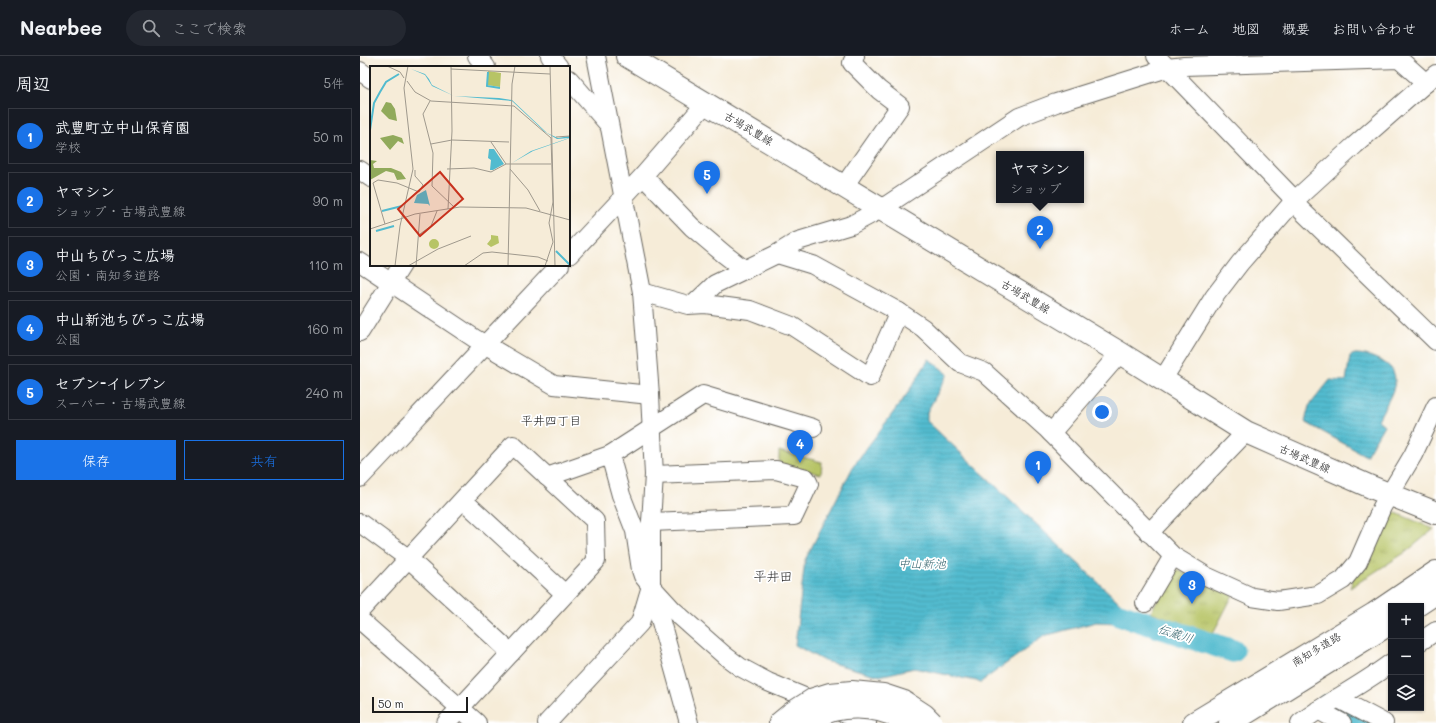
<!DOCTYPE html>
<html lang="ja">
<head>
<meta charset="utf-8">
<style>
	body { margin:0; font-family:Mali,"Klee One",sans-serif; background:#242831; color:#f1f3f6 }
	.controls { position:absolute; right:12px; bottom:12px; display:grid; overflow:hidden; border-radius:0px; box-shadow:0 1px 3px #0004 }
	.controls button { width:36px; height:36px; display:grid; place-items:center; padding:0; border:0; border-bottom:1px solid #363941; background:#171b24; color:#f1f3f6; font:20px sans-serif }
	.scale { position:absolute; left:12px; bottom:10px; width:96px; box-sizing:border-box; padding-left:4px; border:2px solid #1c1c1c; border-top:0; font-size:11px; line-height:14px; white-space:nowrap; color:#1c1c1c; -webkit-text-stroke:3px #fff; paint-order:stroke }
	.you { position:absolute; left:742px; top:356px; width:14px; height:14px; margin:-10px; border:3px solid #fff; border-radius:50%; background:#1a73e8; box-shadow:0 0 0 6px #1a73e833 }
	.badge { display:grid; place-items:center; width:26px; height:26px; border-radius:50%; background:#1a73e8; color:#fff; font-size:13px; font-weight:700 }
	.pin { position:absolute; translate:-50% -33px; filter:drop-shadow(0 1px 2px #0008) }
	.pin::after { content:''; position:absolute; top:21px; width:14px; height:12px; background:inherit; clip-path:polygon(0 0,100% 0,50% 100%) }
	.popup { position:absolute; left:636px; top:95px; width:88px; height:52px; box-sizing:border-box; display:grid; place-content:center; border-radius:0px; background:#171b24; filter:drop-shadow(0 1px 3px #0005); font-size:13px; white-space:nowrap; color:#9ea1a6 }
	.popup b { font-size:15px; color:#f1f3f6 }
	.popup::after { content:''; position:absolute; left:50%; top:100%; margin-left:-8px; border:8px solid transparent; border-top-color:#171b24 }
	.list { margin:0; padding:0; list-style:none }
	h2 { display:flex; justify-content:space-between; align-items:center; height:52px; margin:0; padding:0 16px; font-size:17px }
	h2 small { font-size:13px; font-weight:400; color:#9ea1a6 }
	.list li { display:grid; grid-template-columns:26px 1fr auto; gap:12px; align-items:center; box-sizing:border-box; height:56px; margin:0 8px 8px; padding:0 8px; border:1px solid #363941; border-radius:0px }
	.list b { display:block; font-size:15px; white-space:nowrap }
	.list p { margin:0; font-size:13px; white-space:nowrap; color:#9ea1a6 }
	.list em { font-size:13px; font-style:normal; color:#9ea1a6 }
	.actions { display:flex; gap:8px; padding:12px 16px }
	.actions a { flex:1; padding:9px 0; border:1px solid #1a73e8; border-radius:0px; text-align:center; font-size:14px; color:#1a73e8 }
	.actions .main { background:#1a73e8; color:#fff }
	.icon { flex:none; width:22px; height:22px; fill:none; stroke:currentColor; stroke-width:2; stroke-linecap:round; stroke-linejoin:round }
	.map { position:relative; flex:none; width:1076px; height:667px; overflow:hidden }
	header { display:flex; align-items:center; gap:24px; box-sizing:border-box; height:56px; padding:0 20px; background:#171b24; border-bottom:1px solid #363941 }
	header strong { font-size:19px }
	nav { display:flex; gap:22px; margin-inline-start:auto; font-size:14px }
	.search { width:280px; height:36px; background:#242831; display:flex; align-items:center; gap:10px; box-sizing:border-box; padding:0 14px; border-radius:22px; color:#9ea1a6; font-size:15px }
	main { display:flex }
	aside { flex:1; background:#171b24 }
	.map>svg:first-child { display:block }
	.park { fill:url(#park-tufts); stroke:#6a7041 }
	.water { fill:url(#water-rules); stroke:#376c76 }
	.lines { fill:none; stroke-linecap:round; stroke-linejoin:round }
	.river { stroke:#52bbcf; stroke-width:23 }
	.minor-casing { stroke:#68655e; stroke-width:20 }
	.major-casing { stroke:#68655e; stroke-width:24 }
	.highway-casing { stroke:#68655e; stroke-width:24 }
	.minor { stroke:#fff; stroke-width:18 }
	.major { stroke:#fff; stroke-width:22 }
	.highway { stroke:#fff; stroke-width:22 }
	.highway-bridge-casing { stroke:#68655e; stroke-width:24; stroke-linecap:butt }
	.highway-bridge { stroke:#fff; stroke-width:22 }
	.labels { text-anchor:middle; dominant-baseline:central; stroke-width:3.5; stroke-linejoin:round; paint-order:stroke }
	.street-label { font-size:11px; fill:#1c1c1c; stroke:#fff }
	.neighbourhood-label { font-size:12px; fill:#1c1c1c; stroke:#fff }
	.water-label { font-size:12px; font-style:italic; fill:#34646d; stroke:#fff }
	.quarter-label { font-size:13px; fill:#1c1c1c; stroke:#fff }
	.inset-river { fill:none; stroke:#52bbcf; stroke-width:2 }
	.inset-road { fill:none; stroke:#9f998d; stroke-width:1 }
	.view { fill:#c8321e; fill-opacity:0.15; stroke:#c8321e; stroke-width:2 }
	.inset-edge { fill:none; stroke:#1c1c1c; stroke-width:2 }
</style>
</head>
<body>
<header>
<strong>Nearbee</strong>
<div class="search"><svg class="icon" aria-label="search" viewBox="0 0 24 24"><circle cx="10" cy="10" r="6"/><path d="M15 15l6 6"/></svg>ここで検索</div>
<nav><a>ホーム</a><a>地図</a><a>概要</a><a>お問い合わせ</a></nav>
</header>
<main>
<aside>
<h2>周辺<small>5件</small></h2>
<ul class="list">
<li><span class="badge">1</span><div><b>武豊町立中山保育園</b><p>学校</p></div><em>50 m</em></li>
<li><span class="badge">2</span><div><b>ヤマシン</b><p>ショップ · 古場武豊線</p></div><em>90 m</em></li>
<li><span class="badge">3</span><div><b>中山ちびっこ広場</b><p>公園 · 南知多道路</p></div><em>110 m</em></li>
<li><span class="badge">4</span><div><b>中山新池ちびっこ広場</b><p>公園</p></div><em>160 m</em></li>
<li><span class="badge">5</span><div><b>セブン-イレブン</b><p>スーパー · 古場武豊線</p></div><em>240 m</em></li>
</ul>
<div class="actions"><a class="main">保存</a><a>共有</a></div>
</aside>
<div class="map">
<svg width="1076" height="667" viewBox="0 0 1076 667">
	<defs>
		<pattern id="park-tufts" width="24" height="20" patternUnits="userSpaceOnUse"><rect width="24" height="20" fill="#b7c466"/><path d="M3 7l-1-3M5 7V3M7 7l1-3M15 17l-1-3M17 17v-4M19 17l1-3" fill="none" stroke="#9da858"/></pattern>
		<pattern id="water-rules" width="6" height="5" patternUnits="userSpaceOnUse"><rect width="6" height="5" fill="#52bbcf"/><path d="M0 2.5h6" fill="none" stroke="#47a0b1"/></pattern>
	</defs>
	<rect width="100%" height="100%" fill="#fff"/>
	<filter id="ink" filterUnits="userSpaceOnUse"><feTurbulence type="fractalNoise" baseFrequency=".025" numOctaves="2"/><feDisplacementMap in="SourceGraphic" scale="8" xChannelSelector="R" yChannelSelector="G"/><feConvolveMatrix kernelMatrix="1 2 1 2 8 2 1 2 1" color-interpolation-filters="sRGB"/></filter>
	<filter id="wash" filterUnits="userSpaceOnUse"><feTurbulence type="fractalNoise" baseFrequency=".012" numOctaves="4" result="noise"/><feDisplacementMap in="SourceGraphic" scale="16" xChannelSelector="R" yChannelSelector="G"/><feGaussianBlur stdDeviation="0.9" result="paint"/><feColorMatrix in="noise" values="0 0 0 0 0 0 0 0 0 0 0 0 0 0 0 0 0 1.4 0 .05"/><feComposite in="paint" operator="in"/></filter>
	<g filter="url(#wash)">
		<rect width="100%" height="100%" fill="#f6ecd8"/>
		<!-- park -->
		<g class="park">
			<path d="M 419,395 L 462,406 L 461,418 L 419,409 Z"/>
			<path d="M 1022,451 L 1074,473 L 1046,496 L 990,532 L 998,506 Z"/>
			<path d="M 813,512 L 873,539 L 852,579 L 791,556 Z"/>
		</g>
		<!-- water -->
		<g class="water">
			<path d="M 995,298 C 1004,298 1011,300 1019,304 C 1050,317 1028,343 1018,364 L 1024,369 L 1006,400 L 945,366 L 949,350 L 970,324 L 986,325 L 990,300 Z"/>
			<path d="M 569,303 L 588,318 L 567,356 L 567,365 L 760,547 L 758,567 L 736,566 L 684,580 L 621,626 L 554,612 L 520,620 L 464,605 L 435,589 L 445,504 L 494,409 L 547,338 Z"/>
		</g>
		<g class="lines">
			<!-- river -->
			<g class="river">
				<path d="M 759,558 L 873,595"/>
				<path d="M 967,650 L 999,667"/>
			</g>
		</g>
	</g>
	<g filter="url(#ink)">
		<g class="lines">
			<!-- minor casing -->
			<g class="minor-casing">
				<g id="minor">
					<path d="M 117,0 L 126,11"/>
					<path d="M 190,0 L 199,11"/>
					<path d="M 236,0 L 282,236 L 290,339 L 294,419 L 291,466 L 291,530 L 329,667"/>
					<path d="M 796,0 L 929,138 L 939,152 L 1076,285"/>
					<path d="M 0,15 L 11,23"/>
					<path d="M 209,23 L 249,69"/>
					<path d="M 0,114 L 11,122"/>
					<path d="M 283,120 L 332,171 L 364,198 L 385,214"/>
					<path d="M 484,130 L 540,50 L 519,34 L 492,7 L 495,0"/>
					<path d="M 417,198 L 453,209 L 539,256 L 563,272 L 600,307 L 624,316 L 686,372 L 813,500 L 846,520 L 892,541 L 918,545 L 958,539 L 983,524 L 998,506 L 1022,451 L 1053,399 L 1076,350"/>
					<path d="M 209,199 L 283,120 L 346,47"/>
					<path d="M 0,206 L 114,282 L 194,329 L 290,339"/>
					<path d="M 282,236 L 328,249 L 345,248 L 390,254 L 432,270 L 510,321 L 539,256"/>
					<path d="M 334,248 L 355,228 L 417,198 L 438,185 L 491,169 L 521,153 L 659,61 L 696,47 L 808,12 L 824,10 L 1039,3 L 1066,27"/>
					<path d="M 0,276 L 42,209"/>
					<path d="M 803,323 L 854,241 L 880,207 L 934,145 L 995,89 L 1076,18"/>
					<path d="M 691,377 L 760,297"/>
					<path d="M 250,399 L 261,439 L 275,475 L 281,514 L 283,520 L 291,530 L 313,554 L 364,599 L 380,611 L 408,626 L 507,667"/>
					<path d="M 187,421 L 250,399 L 343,339 L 453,372"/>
					<path d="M 0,422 L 200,209"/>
					<path d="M 103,444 L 205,538"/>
					<path d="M 291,466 L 434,460 L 449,428 L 446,422 L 416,414 L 294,419"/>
					<path d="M 0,467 L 49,503 L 151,597"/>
					<path d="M 789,477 L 886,376"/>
					<path d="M 785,547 L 813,500"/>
					<path d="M 0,555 L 153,389 L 235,465 L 236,505 L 86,667"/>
					<path d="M 0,564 L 117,667"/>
					<path d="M 1061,585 L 1076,575"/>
					<path d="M 977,642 L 1024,667"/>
					<path d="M 958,654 L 982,667"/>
					<path d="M 187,667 L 280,567 L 291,530"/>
					<path d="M 940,667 C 969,645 1002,629 1031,607"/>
				</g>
			</g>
			<!-- major casing -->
			<g class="major-casing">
				<path id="major" d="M 267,0 L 760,297 L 886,376 L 1011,431 L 1076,457"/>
			</g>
			<!-- highway casing -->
			<g class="highway-casing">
				<g id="highway">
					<path d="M 1056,550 L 1076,537"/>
					<path d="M 420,667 L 432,657"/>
					<path d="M 834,667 L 1014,558 L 1076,516"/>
					<path d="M 870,667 L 1031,567"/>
				</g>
			</g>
			<!-- minor -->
			<use href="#minor" class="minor"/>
			<!-- major -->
			<use href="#major" class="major"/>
			<!-- highway -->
			<use href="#highway" class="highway"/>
			<!-- highway-bridge casing -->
			<g class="highway-bridge-casing">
				<g id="highway-bridge">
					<path d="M 432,657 L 454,643 L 470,638 L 492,636 L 523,639 L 544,646 L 564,659 L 572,667"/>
					<path d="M 446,667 C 476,645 519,648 549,667"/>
				</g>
			</g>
			<!-- highway-bridge -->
			<use href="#highway-bridge" class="highway-bridge"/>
		</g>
	</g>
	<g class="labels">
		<!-- street labels -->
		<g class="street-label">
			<text transform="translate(389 72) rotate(31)">古場武豊線</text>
			<text transform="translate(666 240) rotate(31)">古場武豊線</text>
			<text transform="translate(945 402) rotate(24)">古場武豊線</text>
			<text transform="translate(956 593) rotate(-31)">南知多道路</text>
		</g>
		<!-- neighbourhood labels -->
		<g class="neighbourhood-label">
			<text x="191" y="364">平井四丁目</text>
		</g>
		<!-- water labels -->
		<g class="water-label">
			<text x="562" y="507">中山新池</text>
			<text transform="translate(816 577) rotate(18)">伝蔵川</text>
		</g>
		<!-- quarter labels -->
		<g class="quarter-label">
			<text x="413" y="519">平井田</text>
		</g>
	</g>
	<!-- overview -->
	<g transform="translate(10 10)">
		<rect width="200" height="200" fill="#f6ecd8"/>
		<path d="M 16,36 L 21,37 L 25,43 L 27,55 L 19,53 L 11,45 ZM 23,69 L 32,72 L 34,78 L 28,75 L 20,84 L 10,72 ZM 0,94 L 7,95 L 3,98 L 4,102 L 21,102 L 31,106 L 36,113 L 27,114 L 24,107 L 16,105 L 0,114 Z" fill="#91aa5b"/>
		<path d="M 121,169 L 128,170 L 129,177 L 121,181 L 117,178 L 121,173 Z" fill="#b7c466"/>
		<path d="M 118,5 L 131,7 L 130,21 L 117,19 ZM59 178a5 5 0 1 1 10 0a5 5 0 1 1-10 0Z" fill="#b7c466"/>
		<path d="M 41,3 L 55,8 L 59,13 L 62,19 L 84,30 L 129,32 L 142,34 L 177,67 L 188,72 L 200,70 L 200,72 L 163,85 L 142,97 L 161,85 L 199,72 L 187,73 L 175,66 L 142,35 L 84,30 L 62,20 L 55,9 ZM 119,83 L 124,83 L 134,98 L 123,104 L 120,104 L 121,94 L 118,92 ZM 56,124 L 60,140 L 58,138 L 44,137 L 47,129 Z" fill="#52bbcf"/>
		<path class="inset-river" d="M 118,6 L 117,20 L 130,22M 0,64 L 4,37 L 10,26 L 16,16 L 29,8M 12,145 L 32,140M 6,165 L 24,160M 186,185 L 200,199"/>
		<path class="inset-road" d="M 17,0 L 30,6 L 34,12M 180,0 L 185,200M 81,3 L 180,8M 37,15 L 45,26 L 61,35 L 144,40 L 181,72 L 183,136 L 179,157 L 183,176 L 175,200M 60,35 L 53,48 L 63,87 L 62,120 L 84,141M 186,71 L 200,70M 121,76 L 136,98M 61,78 L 82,74 L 139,76M 77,103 L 104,102 L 121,106 L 136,98 L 181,98M 140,103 L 158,124 L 170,145M 78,143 L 82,65 L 81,0M 15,158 L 3,117 L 8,114 L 27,117 L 49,126 L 53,119 L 45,110 L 45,104M 0,163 L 45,148 L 90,141 L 156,142 L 200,154M 50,168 L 61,160 L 67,145M 25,200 L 30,160 L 43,103 L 34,22 L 38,0M 38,200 L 68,183 L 101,170M 46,200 L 50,148M 94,200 L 113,187 L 122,186 L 168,191 L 178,195M 138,200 L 142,18 L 145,0"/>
		<path class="view" d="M 70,106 L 93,133 L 50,170 L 28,143 Z"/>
		<rect width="200" height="200" class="inset-edge"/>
	</g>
</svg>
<div class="controls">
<button>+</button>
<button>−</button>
<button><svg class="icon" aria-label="layers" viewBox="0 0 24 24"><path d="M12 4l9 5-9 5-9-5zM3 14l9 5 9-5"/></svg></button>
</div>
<div class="scale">50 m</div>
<div class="you"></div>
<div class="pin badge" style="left:678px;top:428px">1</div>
<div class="pin badge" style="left:680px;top:193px">2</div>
<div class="popup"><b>ヤマシン</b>ショップ</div>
<div class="pin badge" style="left:832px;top:548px">3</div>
<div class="pin badge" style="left:440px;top:407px">4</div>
<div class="pin badge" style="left:347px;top:138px">5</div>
</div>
</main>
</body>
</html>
